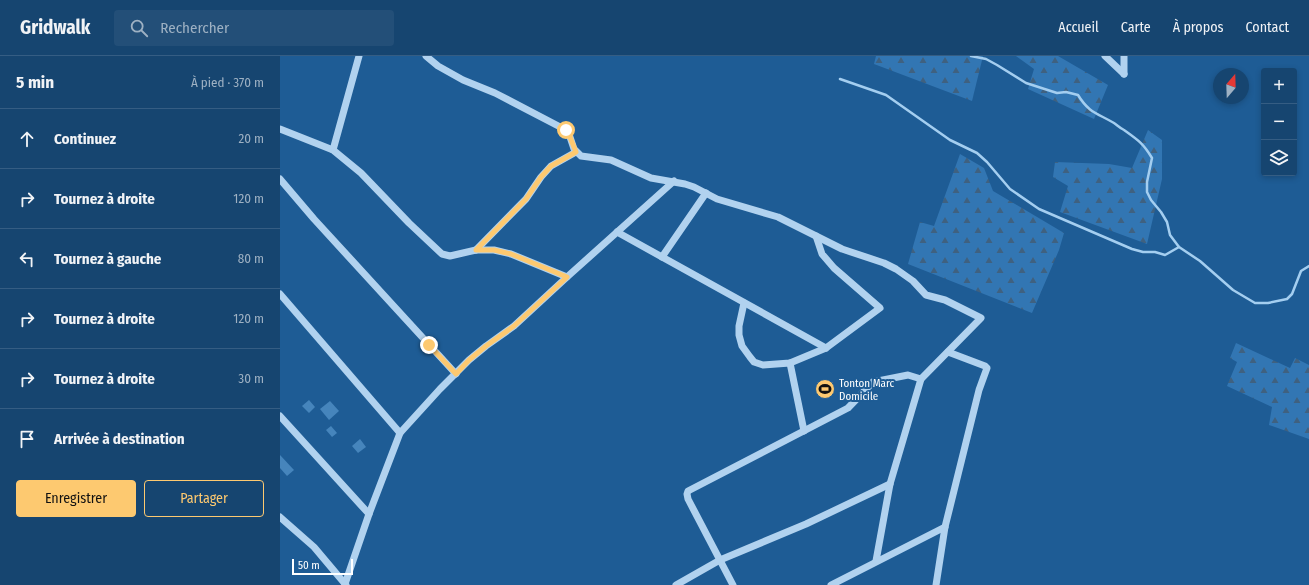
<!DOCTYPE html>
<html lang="fr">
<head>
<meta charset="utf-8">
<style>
	body { margin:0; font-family:"Fira Sans Condensed",sans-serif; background:#234f78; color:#f1f3f6 }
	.controls { position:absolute; right:12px; top:12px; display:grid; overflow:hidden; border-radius:4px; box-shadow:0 2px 6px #0003 }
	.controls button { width:36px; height:36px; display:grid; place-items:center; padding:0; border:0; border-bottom:1px solid #355d83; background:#164570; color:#f1f3f6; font:20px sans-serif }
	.compass { position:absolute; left:933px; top:12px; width:36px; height:36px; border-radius:50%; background:#164570; box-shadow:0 2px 6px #0003; rotate:19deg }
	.scale { position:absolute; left:12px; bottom:10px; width:61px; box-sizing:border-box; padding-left:4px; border:2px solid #fff; border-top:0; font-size:11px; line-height:14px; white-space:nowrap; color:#fff; -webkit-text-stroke:3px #1e5c95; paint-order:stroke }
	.stop { position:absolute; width:12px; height:12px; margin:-9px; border:3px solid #fdc970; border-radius:50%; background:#fff }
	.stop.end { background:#fdc970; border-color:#fff; box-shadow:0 1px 4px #0008 }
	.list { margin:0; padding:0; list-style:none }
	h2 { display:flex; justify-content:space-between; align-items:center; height:52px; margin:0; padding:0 16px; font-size:17px }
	h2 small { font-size:13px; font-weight:400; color:#9eb1c3 }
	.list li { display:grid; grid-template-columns:26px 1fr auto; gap:12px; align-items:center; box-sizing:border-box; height:60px; padding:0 16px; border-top:1px solid #355d83 }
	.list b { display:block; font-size:15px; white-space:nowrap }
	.list em { font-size:13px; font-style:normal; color:#9eb1c3 }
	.actions { display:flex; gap:8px; padding:12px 16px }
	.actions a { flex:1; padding:9px 0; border:1px solid #fdc970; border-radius:4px; text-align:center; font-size:14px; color:#fdc970 }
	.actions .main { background:#fdc970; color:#111 }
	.icon { flex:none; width:22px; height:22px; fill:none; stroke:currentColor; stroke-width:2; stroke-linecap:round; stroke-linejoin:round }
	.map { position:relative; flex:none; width:1029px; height:529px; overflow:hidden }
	header { display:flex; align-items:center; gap:24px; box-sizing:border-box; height:56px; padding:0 20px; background:#164570; border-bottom:1px solid #355d83 }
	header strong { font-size:19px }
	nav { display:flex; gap:22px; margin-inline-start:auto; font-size:14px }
	.search { width:280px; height:36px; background:#234f78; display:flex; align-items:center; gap:10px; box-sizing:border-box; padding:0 14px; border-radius:4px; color:#9eb1c3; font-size:15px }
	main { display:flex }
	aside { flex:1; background:#164570 }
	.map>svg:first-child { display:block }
	.forest { fill:url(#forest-firs) }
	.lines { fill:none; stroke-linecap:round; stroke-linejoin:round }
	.stream { stroke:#a4cef0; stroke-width:2.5 }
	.building { fill:#4685bc }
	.minor { stroke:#b1d2ef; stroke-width:7 }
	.route { stroke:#fdc970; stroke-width:5 }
	.labels { text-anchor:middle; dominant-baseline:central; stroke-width:4; stroke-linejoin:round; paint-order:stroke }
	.poi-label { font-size:11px; fill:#fff; stroke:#1e5c95; text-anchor:start }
</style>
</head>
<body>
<header>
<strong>Gridwalk</strong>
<div class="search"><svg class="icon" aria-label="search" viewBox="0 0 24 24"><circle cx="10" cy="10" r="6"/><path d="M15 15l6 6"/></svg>Rechercher</div>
<nav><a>Accueil</a><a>Carte</a><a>À propos</a><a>Contact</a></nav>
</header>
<main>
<aside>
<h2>5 min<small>À pied · 370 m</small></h2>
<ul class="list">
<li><svg class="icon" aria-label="ahead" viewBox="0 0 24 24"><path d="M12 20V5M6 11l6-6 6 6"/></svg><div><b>Continuez</b></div><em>20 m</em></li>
<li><svg class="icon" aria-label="right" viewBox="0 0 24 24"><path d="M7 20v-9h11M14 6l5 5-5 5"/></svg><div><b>Tournez à droite</b></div><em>120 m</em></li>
<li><svg class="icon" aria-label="left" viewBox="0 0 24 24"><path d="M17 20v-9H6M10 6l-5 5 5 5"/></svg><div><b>Tournez à gauche</b></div><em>80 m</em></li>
<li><svg class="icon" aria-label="right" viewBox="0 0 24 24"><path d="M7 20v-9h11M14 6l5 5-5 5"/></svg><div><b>Tournez à droite</b></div><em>120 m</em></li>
<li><svg class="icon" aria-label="right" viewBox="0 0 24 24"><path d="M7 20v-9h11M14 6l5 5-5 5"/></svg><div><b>Tournez à droite</b></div><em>30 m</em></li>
<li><svg class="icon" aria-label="arrive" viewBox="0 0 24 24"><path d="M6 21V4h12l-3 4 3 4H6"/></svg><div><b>Arrivée à destination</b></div></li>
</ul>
<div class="actions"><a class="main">Enregistrer</a><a>Partager</a></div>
</aside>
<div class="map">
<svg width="1029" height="529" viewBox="0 0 1029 529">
	<defs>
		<pattern id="forest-firs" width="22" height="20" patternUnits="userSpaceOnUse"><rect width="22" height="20" fill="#3276b3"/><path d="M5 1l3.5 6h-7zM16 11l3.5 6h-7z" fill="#3f6180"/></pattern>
	</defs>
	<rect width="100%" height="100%" fill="#1e5c95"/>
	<!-- forest -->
	<g class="forest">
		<path d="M 596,0 L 703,0 L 692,45 L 594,8 Z"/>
		<path d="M 736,0 L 778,0 L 828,29 L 814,63 L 748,33 L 754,13 Z"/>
		<path d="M 868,74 L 882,84 L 882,123 L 867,188 L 780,156 L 788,130 L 773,121 L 775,106 L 829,108 L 852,112 Z"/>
		<path d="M 680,98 L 704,112 L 713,135 L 784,177 L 779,194 L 752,257 L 628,208 L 640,166 L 654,170 Z"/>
		<path d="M 956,287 L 1010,312 L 1015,302 L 1029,309 L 1029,383 L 989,369 L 992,351 L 947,330 L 957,306 L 950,302 Z"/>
	</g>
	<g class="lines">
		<!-- stream -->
		<g class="stream">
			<path d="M 691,0 L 706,3 L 717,9 L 746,27 L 777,37 L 786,36 L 798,39 C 809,57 817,57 834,67 C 837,69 840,72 844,74 C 858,84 863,87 872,102 L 867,126 L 867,136 L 871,144 L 881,156 L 887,166 L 890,179 L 899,191 L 920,205 L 953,234 L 975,247 L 988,247 L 1007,243 L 1012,238 L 1021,215 L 1029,210"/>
			<path d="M 560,23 L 606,39 L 670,84 L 697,97 L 707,106 L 730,133 L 759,153 L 852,193 L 863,196 L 875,196 L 885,199 L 899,191"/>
		</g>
	</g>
	<!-- building -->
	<g class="building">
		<path d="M 29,344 L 35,351 L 29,357 L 22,350 Z"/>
		<path d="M 50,345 L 59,355 L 49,364 L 40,353 Z"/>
		<path d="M 51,370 L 57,377 L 52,381 L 46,374 Z"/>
		<path d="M 80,383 L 86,391 L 78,397 L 72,390 Z"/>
		<path d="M 0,399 L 14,414 L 7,420 L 0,412 Z"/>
	</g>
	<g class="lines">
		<!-- minor -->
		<g class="minor">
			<path d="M 146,0 L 158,10 L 183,24 L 215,37 L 286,74 L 290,81 L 294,93 L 301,100 L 331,104 L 371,122 L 405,128 L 414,131 L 437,143 L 498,161 L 562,193 L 604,207 L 616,213 L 633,225 L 646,239 L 665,244 L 701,262 L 641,323 L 628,319 L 593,326 L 568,352 L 408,435 L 407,438 L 408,443 L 453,529"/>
			<path d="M 825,0 L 844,18"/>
			<path d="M 844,18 L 844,0"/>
			<path d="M 0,73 L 53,94 L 81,117 L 129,167 L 162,198 L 170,200 L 196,194 L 214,194 L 231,198 L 287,221 L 234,270 L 206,290 L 189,304 L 160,333 L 120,377"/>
			<path d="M 53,94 L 79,0"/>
			<path d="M 0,123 L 34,163 L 176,318"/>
			<path d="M 337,176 L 546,292"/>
			<path d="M 196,194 L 246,143 L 261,121 L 271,110 L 296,96"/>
			<path d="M 382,201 L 426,137"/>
			<path d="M 287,221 L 394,125"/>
			<path d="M 0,238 L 120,377 L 89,458 L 65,528"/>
			<path d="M 464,247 L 459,270 L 459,279 L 462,290 L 470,301 L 474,306 L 483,309 L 510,307 L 546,292 L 600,252 L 554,212 L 542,198 L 536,180"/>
			<path d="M 510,307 L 524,375"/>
			<path d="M 0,360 L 89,458"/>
			<path d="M 0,461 L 34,491 L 66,529"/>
			<path d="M 596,505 L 610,428 L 641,323"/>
			<path d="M 396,529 L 440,504 L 526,468 L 610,428"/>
			<path d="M 551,529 L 665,471"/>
			<path d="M 656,529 L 665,471 L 699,334 L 707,312 L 705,310 L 668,296"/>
		</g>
	</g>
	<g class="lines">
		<!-- route -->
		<path class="route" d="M 149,289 L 176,318 L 189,304 L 206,290 L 234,270 L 287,221 L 231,198 L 214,194 L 196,194 L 246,143 L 261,121 L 271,110 L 296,96 L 290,81 L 286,74"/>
	</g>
	<!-- icons -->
	<defs>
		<g id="stadium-disc" transform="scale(1)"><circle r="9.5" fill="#fdc970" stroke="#1e5c95"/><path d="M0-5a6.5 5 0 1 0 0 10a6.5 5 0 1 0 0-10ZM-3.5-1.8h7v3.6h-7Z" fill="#111"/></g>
	</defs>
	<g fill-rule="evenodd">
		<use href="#stadium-disc" x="545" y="333"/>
	</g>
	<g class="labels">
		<!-- poi labels -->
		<g class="poi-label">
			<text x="559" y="327">Tonton Marc<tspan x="559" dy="13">Domicile</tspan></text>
		</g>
	</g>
</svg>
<div class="controls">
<button>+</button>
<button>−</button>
<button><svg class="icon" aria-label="layers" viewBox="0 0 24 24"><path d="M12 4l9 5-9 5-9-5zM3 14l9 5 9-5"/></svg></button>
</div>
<svg class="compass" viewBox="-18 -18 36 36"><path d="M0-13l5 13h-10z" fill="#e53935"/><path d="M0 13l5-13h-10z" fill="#9eb1c3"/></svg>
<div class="scale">50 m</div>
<div class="stop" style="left:286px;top:74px"></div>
<div class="stop end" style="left:149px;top:289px"></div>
</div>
</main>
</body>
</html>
